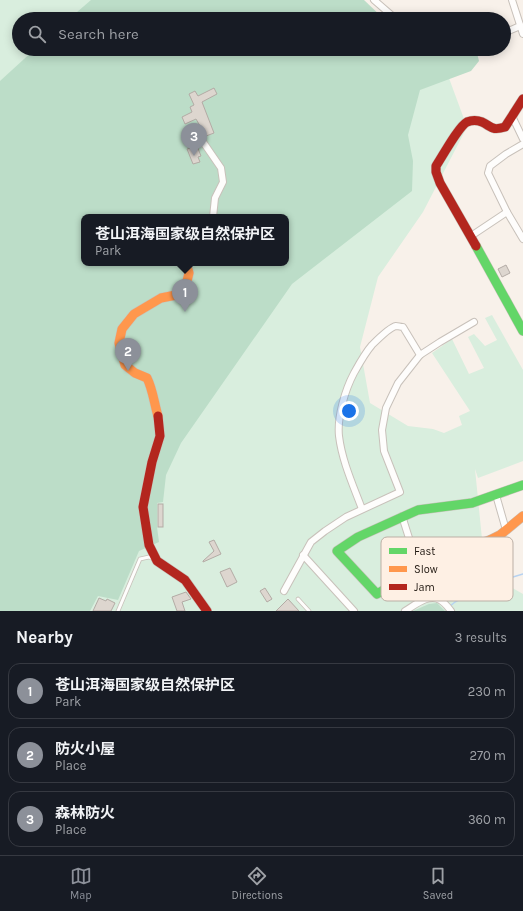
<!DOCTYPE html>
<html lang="en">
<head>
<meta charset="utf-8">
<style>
	body { margin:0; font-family:Karla,"Noto Sans SC",sans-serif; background:#20242c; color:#f1f3f6 }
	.you { position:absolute; left:349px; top:411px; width:14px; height:14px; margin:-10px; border:3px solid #fff; border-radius:50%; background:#1a73e8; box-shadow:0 0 0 6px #1a73e833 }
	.badge { display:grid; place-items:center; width:26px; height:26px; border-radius:50%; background:#8c9099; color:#fff; font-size:13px; font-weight:700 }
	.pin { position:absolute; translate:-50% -33px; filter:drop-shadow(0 1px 2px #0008) }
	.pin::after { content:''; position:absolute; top:21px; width:14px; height:12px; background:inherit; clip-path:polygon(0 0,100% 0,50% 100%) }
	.popup { position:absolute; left:81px; top:214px; width:208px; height:52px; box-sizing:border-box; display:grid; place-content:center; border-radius:8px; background:#171b24; filter:drop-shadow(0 1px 3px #0005); font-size:13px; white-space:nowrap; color:#9ea1a6 }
	.popup b { font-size:15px; color:#f1f3f6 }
	.popup::after { content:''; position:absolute; left:50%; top:100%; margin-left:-8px; border:8px solid transparent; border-top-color:#171b24 }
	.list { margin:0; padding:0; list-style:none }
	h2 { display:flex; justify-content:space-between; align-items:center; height:52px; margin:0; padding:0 16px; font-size:17px }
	h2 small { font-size:13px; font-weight:400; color:#9ea1a6 }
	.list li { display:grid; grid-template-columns:26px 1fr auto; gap:12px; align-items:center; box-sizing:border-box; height:56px; margin:0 8px 8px; padding:0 8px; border:1px solid #363941; border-radius:12px }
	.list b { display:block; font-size:15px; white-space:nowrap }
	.list p { margin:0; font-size:13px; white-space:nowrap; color:#9ea1a6 }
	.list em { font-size:13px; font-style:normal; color:#9ea1a6 }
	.icon { flex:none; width:22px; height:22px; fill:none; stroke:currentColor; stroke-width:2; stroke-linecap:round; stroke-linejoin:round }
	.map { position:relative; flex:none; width:523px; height:611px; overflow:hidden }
	.search { position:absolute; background:#171b24; box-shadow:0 2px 10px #0003; left:12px; right:12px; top:12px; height:44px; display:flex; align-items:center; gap:10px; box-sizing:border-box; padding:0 14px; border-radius:22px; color:#9ea1a6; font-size:15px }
	.sheet { height:244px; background:#171b24 }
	nav { display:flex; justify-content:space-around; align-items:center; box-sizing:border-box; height:56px; border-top:1px solid #363941; background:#171b24; font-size:11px; color:#9ea1a6 }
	nav a { display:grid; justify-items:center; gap:2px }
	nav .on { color:#8c9099 }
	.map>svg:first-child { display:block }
	.green { fill:#d9eede; fill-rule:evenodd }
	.forest { fill:#bcddc8; fill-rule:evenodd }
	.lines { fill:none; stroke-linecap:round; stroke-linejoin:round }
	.stream { stroke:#b6d2f1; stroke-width:1.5 }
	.building { fill:#ddd6cf; stroke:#b3aba5 }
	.lane-casing { stroke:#c8c1ba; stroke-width:4.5 }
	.street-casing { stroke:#c8c1ba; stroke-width:8 }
	.fast-casing { stroke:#c8c1ba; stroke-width:10 }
	.slow-casing { stroke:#c8c1ba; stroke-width:10 }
	.jam-casing { stroke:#c8c1ba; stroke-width:10 }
	.lane { stroke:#fefdfc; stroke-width:3 }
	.street { stroke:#fefdfc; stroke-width:6 }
	.fast { stroke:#63d668; stroke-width:9 }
	.slow { stroke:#ff974d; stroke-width:9 }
	.jam { stroke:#b3261e; stroke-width:9 }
	.key { fill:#fef0e4; stroke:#bbafa5; stroke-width:1 }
	.key-label { font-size:11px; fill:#201811 }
</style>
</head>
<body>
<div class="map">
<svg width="523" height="611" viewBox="0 0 523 611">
	<rect width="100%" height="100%" fill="#f8f1ea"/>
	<!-- green -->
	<path class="green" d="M 0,0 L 357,0 L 387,19 L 19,19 L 19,49 L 436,49 L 439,51 L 467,127 L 423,212 L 378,277 L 360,347 L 370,403 L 408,426 L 433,429 L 444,433 L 462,425 L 459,416 L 470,411 L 432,353 L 452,339 L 469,374 L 484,368 L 468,337 L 474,334 L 485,346 L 497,340 L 485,318 L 492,315 L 523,370 L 523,461 L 478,478 L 475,469 L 484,559 L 498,580 L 523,594 L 523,611 L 0,611 ZM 84,217 L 286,217 L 286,263 L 84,263 Z"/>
	<!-- forest -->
	<g class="forest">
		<path d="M 91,0 L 364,0 L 384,19 L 69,19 Z"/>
		<path d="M 35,49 L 476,49 L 479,61 L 471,71 L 420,90 L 408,135 L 413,161 L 412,191 L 292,284 L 181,443 L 166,475 L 163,502 L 157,503 L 157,527 L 159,542 L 139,551 L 118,600 L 98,596 L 90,611 L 0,611 L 0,81 ZM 84,217 L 286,217 L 286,263 L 84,263 Z"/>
		<path d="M 437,603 L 445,611 L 413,611 L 429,604 Z"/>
	</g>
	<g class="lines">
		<!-- stream -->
		<path class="stream" d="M 449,607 L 455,602 L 498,578 L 513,577 L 523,574"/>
	</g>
	<!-- building -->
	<g class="building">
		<path d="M 214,88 L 217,94 L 202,102 L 214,133 L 206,136 L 205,133 L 204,133 L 196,119 L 185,124 L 182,117 L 192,112 L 190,107 L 194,105 L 189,94 L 195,91 L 198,96 Z"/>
		<path d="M 195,141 L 201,156 L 198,157 L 200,162 L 193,164 L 187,149 L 191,148 L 189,144 Z"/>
		<path d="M 506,265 L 510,273 L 502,277 L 498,269 Z"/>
		<rect x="158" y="504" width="5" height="23"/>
		<path d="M 214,540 L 221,554 L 203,562 L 203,561 L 214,551 L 209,542 Z"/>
		<path d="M 230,568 L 237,582 L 227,587 L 220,572 Z"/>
		<path d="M 265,588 L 272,599 L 267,602 L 260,591 Z"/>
		<path d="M 186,592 L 191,599 L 182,602 L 185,611 L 177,611 L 172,597 Z"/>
		<path d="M 99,598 L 106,601 L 107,599 L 115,603 L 111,611 L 93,611 Z"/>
		<path d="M 288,599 L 299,611 L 276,611 Z"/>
	</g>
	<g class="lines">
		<!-- lane casing -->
		<g class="lane-casing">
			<g id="lane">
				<path d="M 298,599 L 309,611"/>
				<path d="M 118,611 L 140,559 L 149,557 L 154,559"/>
			</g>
		</g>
		<!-- street casing -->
		<g class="street-casing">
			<g id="street">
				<path d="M 374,0 L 396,19"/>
				<path d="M 512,0 L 523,34"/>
				<path d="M 504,33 L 520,26 L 523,27"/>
				<path d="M 512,116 L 523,139"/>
				<path d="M 201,139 L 221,168 L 223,182 L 215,198 L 213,217"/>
				<path d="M 507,212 L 523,239"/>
				<path d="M 471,236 L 507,212 L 488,173 L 490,166 L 506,154 L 523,144"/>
				<path d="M 496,495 L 506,530"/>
				<path d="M 362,509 C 353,485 342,461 339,436 C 337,417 345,390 354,373 C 359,364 365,353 372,345 C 377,340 390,327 396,326 C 398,326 400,327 403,327 L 420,355"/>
				<path d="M 402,516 L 409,538 L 412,550 L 421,567 L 428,573 L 436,591 L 439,599"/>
				<path d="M 303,555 L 354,611"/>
				<path d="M 284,591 L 311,542 L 325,531 L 346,517 L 400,492 L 384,451 L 382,430 L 386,408 L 398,383 L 420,355 L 440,342 L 474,322"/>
				<path d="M 405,611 C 415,605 429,593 440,600 C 444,602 448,607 451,611"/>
			</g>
		</g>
		<!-- fast casing -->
		<g class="fast-casing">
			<g id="fast">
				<path d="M 476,246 L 523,331"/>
				<path d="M 413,572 L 377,594 L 337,551 L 358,537 L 418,510 L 472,503 L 523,485"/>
			</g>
		</g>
		<!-- slow casing -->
		<g class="slow-casing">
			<g id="slow">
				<path d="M 158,416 C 154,403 153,390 147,378 L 135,373 L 125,365 L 119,343 L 122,329 L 134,314 L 161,298 L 176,295 L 185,289 L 189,273 L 186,263"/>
				<path d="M 413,572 L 428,563 L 490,540 L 500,535 L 523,516"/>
			</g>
		</g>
		<!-- jam casing -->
		<g class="jam-casing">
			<g id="jam">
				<path d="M 476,246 L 440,183 L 436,172 L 436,166 C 442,157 459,126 467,122 C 472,120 477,120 482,122 C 492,127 492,131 505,127 L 523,99"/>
				<path d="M 158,416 L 160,436 L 152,462 L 143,507 L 149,545 L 157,561 L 185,580 L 207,611"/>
			</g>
		</g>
		<!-- lane -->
		<use href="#lane" class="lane"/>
		<!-- street -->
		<use href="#street" class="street"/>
		<!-- fast -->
		<use href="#fast" class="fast"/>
		<!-- slow -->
		<use href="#slow" class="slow"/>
		<!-- jam -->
		<use href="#jam" class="jam"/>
	</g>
	<!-- legend -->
	<rect x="381" y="537" width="132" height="64" rx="6" class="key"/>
	<rect x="389" y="548" width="18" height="6" fill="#63d668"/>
	<rect x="389" y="566" width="18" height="6" fill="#ff974d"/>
	<rect x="389" y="584" width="18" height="6" fill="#b3261e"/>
	<g class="key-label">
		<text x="414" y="555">Fast</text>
		<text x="414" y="573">Slow</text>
		<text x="414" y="591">Jam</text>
	</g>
</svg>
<div class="you"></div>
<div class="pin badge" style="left:185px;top:312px">1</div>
<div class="popup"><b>苍山洱海国家级自然保护区</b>Park</div>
<div class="pin badge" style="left:128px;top:371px">2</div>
<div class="pin badge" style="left:194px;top:156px">3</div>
<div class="search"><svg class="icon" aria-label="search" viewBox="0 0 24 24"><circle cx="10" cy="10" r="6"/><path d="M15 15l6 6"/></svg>Search here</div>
</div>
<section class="sheet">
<h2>Nearby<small>3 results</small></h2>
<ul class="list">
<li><span class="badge">1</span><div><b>苍山洱海国家级自然保护区</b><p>Park</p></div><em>230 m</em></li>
<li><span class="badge">2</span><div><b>防火小屋</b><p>Place</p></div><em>270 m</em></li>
<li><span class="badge">3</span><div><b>森林防火</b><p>Place</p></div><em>360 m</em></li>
</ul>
</section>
<nav>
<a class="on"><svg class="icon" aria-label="map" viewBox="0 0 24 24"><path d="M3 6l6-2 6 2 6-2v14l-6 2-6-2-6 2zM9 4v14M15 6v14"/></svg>Map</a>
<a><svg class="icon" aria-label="directions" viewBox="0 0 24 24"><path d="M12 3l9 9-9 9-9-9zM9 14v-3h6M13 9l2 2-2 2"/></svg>Directions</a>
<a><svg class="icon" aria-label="saved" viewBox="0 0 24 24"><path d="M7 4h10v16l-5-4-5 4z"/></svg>Saved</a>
</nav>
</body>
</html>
